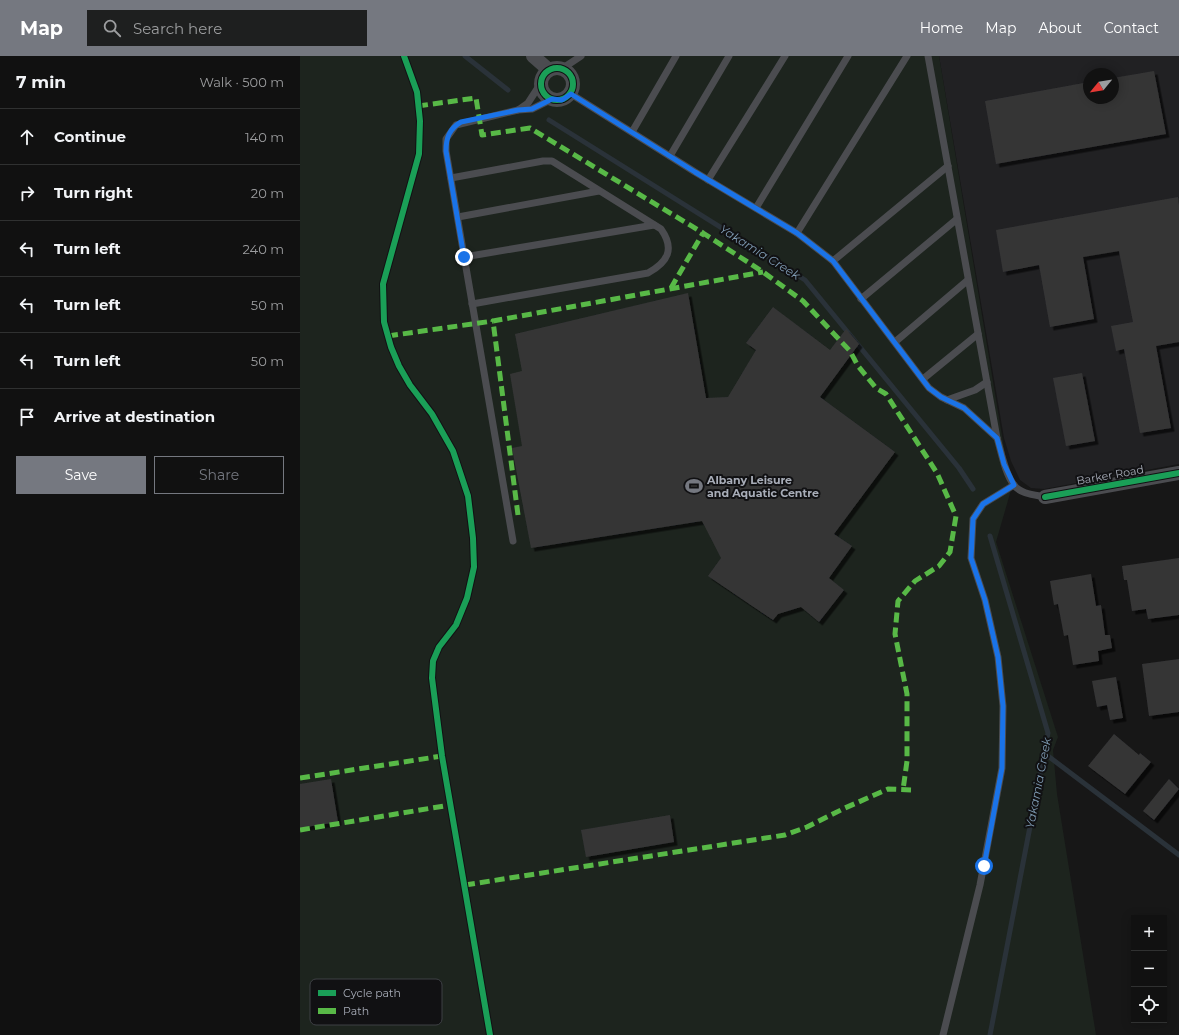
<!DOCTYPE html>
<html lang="en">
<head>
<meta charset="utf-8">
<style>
	body { margin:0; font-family:Montserrat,sans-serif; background:#1e1f1f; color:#f1f3f6 }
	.controls { position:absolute; right:12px; bottom:12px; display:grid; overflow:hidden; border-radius:0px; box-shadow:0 2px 10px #0003 }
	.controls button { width:36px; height:36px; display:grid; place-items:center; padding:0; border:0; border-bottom:1px solid #303131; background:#111; color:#f1f3f6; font:20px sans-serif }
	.compass { position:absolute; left:783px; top:12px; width:36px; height:36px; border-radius:50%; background:#111; box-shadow:0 2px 10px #0003; rotate:240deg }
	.stop { position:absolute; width:12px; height:12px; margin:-9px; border:3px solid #1a73e8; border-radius:50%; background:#fff }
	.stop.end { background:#1a73e8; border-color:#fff; box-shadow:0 1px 4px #0008 }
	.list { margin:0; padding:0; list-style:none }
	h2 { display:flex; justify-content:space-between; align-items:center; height:52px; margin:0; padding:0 16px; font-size:17px }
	h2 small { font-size:13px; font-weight:400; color:#9c9d9f }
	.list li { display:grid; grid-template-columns:26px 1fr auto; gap:12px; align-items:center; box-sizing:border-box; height:56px; padding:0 16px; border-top:1px solid #303131 }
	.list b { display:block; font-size:15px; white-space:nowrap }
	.list em { font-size:13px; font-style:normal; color:#9c9d9f }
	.actions { display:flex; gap:8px; padding:12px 16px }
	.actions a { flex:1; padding:9px 0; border:1px solid #757880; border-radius:0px; text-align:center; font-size:14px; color:#757880 }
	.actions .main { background:#757880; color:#fff }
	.icon { flex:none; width:22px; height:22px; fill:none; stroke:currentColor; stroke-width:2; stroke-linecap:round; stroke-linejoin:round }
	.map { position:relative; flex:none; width:879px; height:979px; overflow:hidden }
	header { display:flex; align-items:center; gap:24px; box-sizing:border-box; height:56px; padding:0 20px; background:#757880; color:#fff }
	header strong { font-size:19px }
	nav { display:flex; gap:22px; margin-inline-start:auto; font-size:14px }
	.search { width:280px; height:36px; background:#1e1f1f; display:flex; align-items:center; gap:10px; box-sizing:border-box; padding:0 14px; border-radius:0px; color:#9c9d9f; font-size:15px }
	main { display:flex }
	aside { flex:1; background:#111 }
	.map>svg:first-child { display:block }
	.built { fill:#212123; fill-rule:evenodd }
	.green { fill:#1d241e }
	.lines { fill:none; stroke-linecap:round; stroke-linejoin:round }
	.stream { stroke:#2a3239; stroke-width:5 }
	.building { fill:#353536; filter:url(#shadow) }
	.service { stroke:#4b4c50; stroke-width:7 }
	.minor { stroke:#4b4c50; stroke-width:14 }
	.quiet { stroke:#58b947; stroke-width:5; stroke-dasharray:10 5; stroke-linecap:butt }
	.cycleway-casing { stroke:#111113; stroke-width:8 }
	.cycleway { stroke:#1a9f57; stroke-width:6 }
	.route { stroke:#1a73e8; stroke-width:5 }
	.labels { text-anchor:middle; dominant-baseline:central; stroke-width:4; stroke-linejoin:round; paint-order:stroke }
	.street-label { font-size:11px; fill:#a8adb8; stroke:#111113 }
	.poi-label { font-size:11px; font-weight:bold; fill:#a8adb8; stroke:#111113; text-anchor:start }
	.water-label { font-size:12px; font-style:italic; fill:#7f9bb3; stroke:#111113 }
	.key { fill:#111113; stroke:#3e4045; stroke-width:1 }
	.key-label { font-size:11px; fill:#a8adb8 }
</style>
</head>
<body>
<header>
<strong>Map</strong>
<div class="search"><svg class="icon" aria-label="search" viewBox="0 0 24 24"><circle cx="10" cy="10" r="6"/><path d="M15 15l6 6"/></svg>Search here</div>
<nav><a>Home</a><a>Map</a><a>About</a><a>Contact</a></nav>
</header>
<main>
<aside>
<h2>7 min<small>Walk · 500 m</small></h2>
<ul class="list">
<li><svg class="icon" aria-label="ahead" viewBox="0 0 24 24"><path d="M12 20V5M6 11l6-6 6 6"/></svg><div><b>Continue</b></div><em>140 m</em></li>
<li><svg class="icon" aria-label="right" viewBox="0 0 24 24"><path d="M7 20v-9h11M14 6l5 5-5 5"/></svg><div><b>Turn right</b></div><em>20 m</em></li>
<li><svg class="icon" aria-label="left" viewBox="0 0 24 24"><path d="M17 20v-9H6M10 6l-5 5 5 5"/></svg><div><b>Turn left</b></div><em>240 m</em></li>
<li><svg class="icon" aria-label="left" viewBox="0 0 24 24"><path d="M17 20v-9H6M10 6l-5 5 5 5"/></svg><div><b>Turn left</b></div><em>50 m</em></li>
<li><svg class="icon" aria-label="left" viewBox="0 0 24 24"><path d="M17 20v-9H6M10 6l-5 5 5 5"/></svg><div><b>Turn left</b></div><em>50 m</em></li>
<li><svg class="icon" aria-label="arrive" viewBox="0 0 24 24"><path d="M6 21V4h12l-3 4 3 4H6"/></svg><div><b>Arrive at destination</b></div></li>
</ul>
<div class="actions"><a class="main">Save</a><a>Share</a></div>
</aside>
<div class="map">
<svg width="879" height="979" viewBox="0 0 879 979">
	<defs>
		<filter id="shadow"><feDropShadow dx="3.5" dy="3.5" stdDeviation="0" flood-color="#0009"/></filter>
	</defs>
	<rect width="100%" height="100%" fill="#171717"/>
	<!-- built -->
	<path class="built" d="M 639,0 L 879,0 L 879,408 L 744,433 L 731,432 L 720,424 L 711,405 L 704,382 ZM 789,18 L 813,18 L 813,42 L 789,42 Z"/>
	<!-- green -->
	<path class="green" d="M 0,0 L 639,0 L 711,434 L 696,486 L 758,681 L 753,694 L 757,738 L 796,979 L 0,979 Z"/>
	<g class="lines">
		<!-- stream -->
		<g class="stream">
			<path d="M 165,0 L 208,34"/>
			<path d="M 249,64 L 505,224 L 659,412 L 673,433"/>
			<path d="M 744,697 L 879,799"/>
			<path d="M 690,979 L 748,677 L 690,480"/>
		</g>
	</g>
	<!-- building -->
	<g class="building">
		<path d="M 854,15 L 866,78 L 696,108 L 685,45 L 789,26 L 789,42 L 813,42 L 813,22 Z"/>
		<path d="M 878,141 L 879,149 L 879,286 L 856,290 L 871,372 L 840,377 L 824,293 L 816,295 L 811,270 L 833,266 L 819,195 L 783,201 L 794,263 L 750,271 L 739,209 L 703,216 L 696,174 Z"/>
		<path d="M 388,237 L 406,342 L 428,341 L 456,294 L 446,287 L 473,251 L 530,294 L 546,273 L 559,288 L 520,341 L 595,396 L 534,478 L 552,490 L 529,522 L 544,534 L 519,566 L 501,551 L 478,558 L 473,564 L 408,520 L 421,502 L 402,465 L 231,492 L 212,392 L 222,390 L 210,318 L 222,315 L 215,278 Z"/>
		<path d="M 782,317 L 795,385 L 766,390 L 753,322 Z"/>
		<path d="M 879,502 L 879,559 L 848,563 L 846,553 L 832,555 L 827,524 L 824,524 L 822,510 Z"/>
		<path d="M 791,518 L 796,550 L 801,549 L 805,579 L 810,579 L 812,592 L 798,595 L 799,605 L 773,609 L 768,579 L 764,580 L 758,548 L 754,549 L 750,525 Z"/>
		<path d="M 879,603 L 879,656 L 849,660 L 842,608 Z"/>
		<path d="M 816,621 L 823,662 L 810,664 L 807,649 L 797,651 L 792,625 Z"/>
		<path d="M 814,678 L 839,699 L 840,697 L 851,706 L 825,738 L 788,710 Z"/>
		<path d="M 31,723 L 38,766 L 0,772 L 0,728 Z"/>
		<path d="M 869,723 L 879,733 L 854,764 L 843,755 Z"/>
		<path d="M 370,759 L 374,786 L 286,801 L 281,774 Z"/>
	</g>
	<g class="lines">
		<!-- service -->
		<g class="service">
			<path d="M 628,0 L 697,382 C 701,395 705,418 714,429 C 720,438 735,439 745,441"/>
			<path d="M 263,12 L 281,0"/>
			<path d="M 271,38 L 395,116 L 497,177 L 533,205 L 629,332 L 641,341 L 664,352 L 697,382"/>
			<path d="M 218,54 L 228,47 L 241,27"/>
			<path d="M 332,76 L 376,0"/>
			<path d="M 370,100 L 429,0"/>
			<path d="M 151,122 L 243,105 L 252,105 L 361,173 C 375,193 368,206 348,217 L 172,248"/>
			<path d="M 408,124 L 485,0"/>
			<path d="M 456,152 L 548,0"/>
			<path d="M 158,161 L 299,135"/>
			<path d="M 497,177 L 607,0"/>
			<path d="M 164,201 L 354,169"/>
			<path d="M 533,205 L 648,110"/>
			<path d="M 561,243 L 657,163"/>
			<path d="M 595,286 L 668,224"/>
			<path d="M 623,323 L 678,278"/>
			<path d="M 647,344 L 675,334 L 687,326"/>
			<path d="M 213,485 L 146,95 L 146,83 L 156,69 L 218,54 L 232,53 L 252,43"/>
			<path d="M 643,979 L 680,829 L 702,712 L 703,650 L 698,601 L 685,544 L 671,502 L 673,463 L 683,448 L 714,429"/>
		</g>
		<!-- minor -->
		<g class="minor">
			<path d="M 233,0 L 249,14"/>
			<circle cx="257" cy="28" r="16"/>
			<path d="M 745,441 L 879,417"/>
		</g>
		<!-- quiet -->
		<g class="quiet">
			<path d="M 118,50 L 176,42 L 182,79 L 230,72 L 403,177 L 463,216 L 503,245 L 550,295 L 558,310 L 576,332 L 586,338 L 637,417 L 656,460 L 650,496 L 639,510 L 615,525 L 598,545 L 595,578 L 607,638 L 607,705 L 603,734"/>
			<path d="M 371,232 L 403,177"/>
			<path d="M 88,280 L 193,265"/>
			<path d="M 218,459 L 193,265 L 463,216"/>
			<path d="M 0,722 L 142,700"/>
			<path d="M 0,774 L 150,749"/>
			<path d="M 165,829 L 485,779 L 507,771 L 545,752 L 588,733 L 611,734"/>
		</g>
		<!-- cycleway casing -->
		<g class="cycleway-casing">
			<g id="cycleway">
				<path d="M 104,0 L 117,36 L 120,65 L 119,98 L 83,228 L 84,266 L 91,291 L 99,310 L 110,329 L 132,358 L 153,395 L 168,440 L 173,482 L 174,511 L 167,542 L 156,569 L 139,591 L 133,605 L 132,622 L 142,700 L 190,979"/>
				<circle cx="257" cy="28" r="16"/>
				<path d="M 745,441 L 879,417"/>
			</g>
		</g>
		<!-- cycleway -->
		<use href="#cycleway" class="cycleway"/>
	</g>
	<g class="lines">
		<!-- route -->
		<path class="route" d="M 164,201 L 146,95 C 146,82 149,73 161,66 L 218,54 L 232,53 L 252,43 L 262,44 L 271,38 L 395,116 L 497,177 L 533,205 L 629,332 L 641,341 L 664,352 L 697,382 L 704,408 L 714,429 L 683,448 L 673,463 L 671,502 L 685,544 L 698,601 L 703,650 L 702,712 L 684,810"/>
	</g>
	<!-- icons -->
	<defs>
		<g id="stadium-bare" transform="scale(1.38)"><path d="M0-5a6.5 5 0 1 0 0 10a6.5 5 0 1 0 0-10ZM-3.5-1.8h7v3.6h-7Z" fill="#757880" stroke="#111113" stroke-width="2.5" paint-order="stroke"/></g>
	</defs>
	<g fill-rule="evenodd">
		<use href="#stadium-bare" x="394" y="430"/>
	</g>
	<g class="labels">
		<!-- street labels -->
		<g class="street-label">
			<text transform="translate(810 419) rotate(-10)">Barker Road</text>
		</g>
		<!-- poi labels -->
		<g class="poi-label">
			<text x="407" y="424">Albany Leisure<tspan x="407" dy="13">and Aquatic Centre</tspan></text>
		</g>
		<!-- water labels -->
		<g class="water-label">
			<text transform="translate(460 196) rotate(32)">Yakamia Creek</text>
			<text transform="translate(738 727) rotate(-79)">Yakamia Creek</text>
		</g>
	</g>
	<!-- legend -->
	<rect x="10" y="923" width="132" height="46" rx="6" class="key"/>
	<rect x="18" y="934" width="18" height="6" fill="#1a9f57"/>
	<rect x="18" y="952" width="18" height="6" fill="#58b947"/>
	<g class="key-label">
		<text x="43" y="941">Cycle path</text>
		<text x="43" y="959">Path</text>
	</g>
</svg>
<div class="controls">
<button>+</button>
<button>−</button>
<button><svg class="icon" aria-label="locate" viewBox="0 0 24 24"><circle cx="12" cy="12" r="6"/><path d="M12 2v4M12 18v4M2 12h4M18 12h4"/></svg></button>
</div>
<svg class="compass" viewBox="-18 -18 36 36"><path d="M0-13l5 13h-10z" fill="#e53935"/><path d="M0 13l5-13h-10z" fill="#9c9d9f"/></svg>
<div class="stop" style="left:684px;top:810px"></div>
<div class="stop end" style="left:164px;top:201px"></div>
</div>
</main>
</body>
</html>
